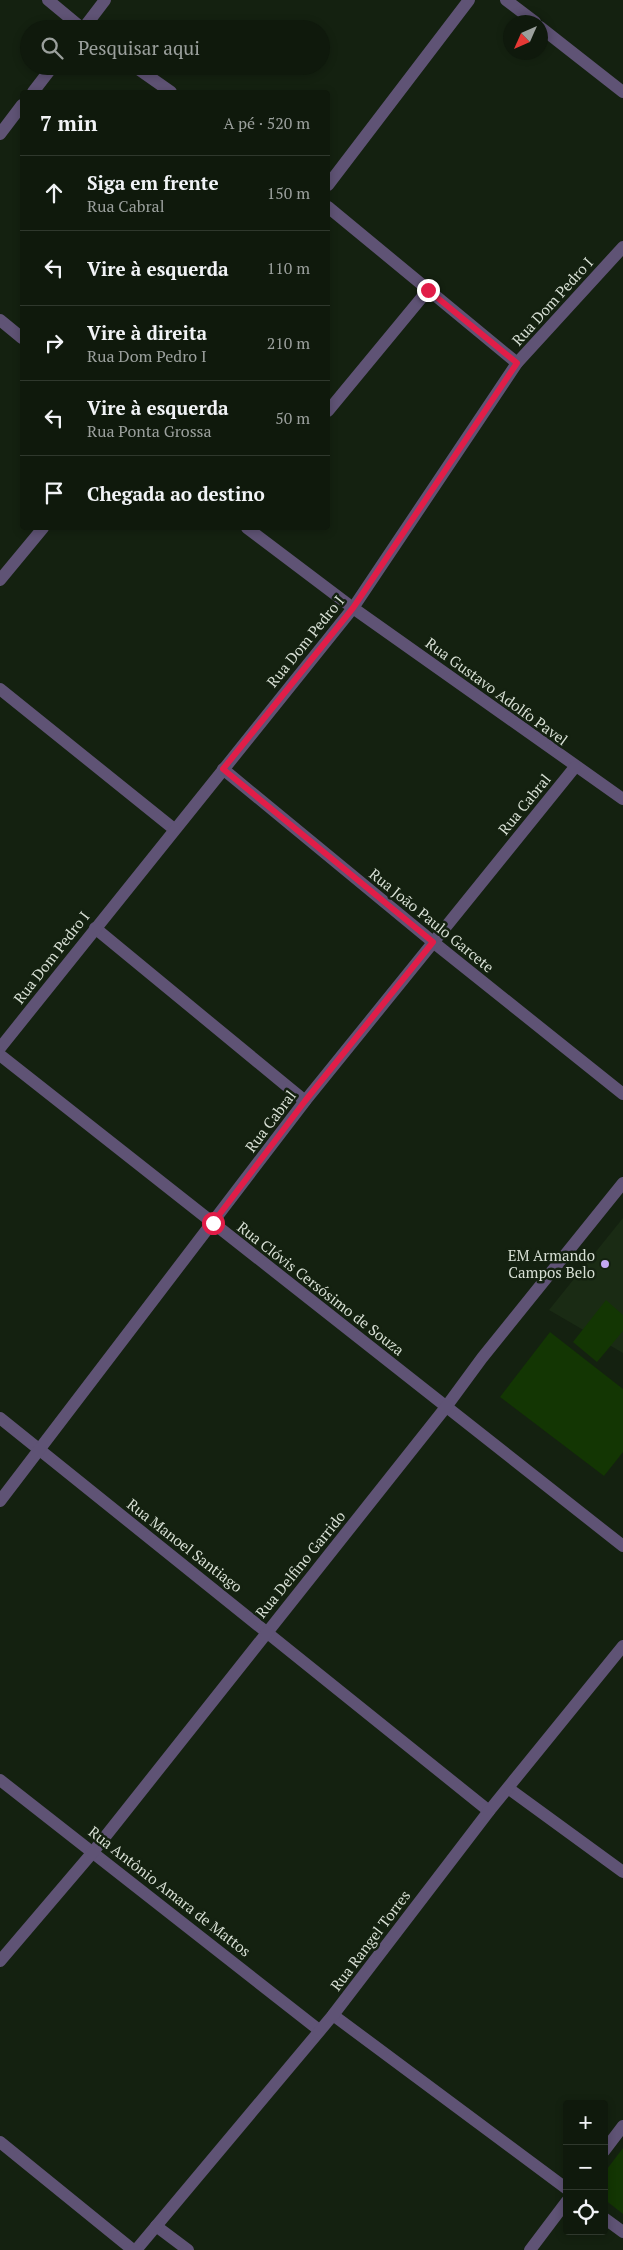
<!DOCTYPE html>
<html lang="pt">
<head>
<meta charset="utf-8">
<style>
	body { margin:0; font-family:"PT Serif",serif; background:#182215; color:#f1f3f6 }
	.controls { position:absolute; right:15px; bottom:15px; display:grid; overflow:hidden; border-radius:5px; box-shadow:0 2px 8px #0003 }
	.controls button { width:45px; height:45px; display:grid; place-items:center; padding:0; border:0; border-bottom:1px solid #2f382d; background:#0f190c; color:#f1f3f6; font:25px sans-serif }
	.compass { position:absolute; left:503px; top:15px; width:45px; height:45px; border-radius:50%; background:#0f190c; box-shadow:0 2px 8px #0003; rotate:225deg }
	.stop { position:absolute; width:15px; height:15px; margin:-11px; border:4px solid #e11d48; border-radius:50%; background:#fff }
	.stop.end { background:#e11d48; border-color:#fff; box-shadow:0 1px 5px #0008 }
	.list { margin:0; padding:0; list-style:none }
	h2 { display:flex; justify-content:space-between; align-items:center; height:65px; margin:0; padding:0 20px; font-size:21px }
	h2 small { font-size:16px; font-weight:400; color:#9ba09d }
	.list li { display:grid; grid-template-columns:32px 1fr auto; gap:15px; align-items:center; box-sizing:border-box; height:75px; padding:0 20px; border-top:1px solid #2f382d }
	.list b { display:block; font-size:19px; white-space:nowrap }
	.list p { margin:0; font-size:16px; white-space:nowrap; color:#9ba09d }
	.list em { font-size:16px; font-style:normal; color:#9ba09d }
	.icon { flex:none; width:28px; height:28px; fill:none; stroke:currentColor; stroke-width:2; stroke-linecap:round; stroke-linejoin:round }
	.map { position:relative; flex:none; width:623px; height:2250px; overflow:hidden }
	.search { position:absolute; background:#0f190c; box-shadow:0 2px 8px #0003; left:20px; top:20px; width:310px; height:55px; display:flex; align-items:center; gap:12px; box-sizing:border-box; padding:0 18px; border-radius:28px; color:#9ba09d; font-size:19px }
	.panel { position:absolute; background:#0f190c; box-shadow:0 2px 8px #0003; left:20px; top:90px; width:310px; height:440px; border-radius:5px }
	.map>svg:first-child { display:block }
	.built { fill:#1a2b14 }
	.green { fill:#133603 }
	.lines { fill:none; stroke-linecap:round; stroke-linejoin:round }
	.street { stroke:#5f5375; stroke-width:12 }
	.route { stroke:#e11d48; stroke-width:6 }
	.poi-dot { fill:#c3a7f2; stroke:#142110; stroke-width:2 }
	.labels { text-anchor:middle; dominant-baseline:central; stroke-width:5; stroke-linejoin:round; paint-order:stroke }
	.street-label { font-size:15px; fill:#d7dfd4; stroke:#142110 }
	.poi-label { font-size:15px; fill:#d7dfd4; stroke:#142110; text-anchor:end }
</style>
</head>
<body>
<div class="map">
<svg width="623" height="2250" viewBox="0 0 623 2250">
	<rect width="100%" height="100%" fill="#142110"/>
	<!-- built -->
	<path class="built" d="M 623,1218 L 623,1353 L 549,1310 Z"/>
	<!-- green -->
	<g class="green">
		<path d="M 606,1300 L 623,1315 L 623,1331 L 597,1362 L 573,1342 Z"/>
		<path d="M 550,1332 L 623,1389 L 623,1452 L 604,1476 L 500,1397 Z"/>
		<path d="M 623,2148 L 623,2214 L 604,2199 L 604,2173 Z"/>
	</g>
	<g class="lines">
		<!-- street -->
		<g class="street">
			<path d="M 48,0 L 83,29 L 105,0"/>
			<path d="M 506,0 L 535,22"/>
			<path d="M 540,27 L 623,92"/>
			<path d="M 134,66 L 171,92"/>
			<path d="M 33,92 L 53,66"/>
			<path d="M 0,134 L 22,105"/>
			<path d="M 328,185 L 469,0"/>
			<path d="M 328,207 L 517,363"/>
			<path d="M 0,320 L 22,338"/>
			<path d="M 328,411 L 428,290"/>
			<path d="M 247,528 L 353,608 L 623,799"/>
			<path d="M 0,580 L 43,528"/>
			<path d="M 0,689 L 174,829"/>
			<path d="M 223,769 L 433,942 L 623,1094"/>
			<path d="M 95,928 L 305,1101"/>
			<path d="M 0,1048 L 353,608 L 517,363 L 623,247"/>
			<path d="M 0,1055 L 623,1546"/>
			<path d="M 0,1418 L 489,1811"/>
			<path d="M 0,1501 L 305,1101 L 575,767"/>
			<path d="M 0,1780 L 319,2030"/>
			<path d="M 508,1788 L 623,1872"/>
			<path d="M 0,1961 L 93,1852 L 446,1407 L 482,1358 L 623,1183"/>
			<path d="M 333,2015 L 567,2189"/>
			<path d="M 0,2142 L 133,2250"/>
			<path d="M 604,2151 L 623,2126"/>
			<path d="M 604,2218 L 623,2232"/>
			<path d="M 156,2226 L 188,2250"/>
			<path d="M 136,2250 L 333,2015 L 489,1811 L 623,1646"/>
			<path d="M 530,2250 L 567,2201"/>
		</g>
	</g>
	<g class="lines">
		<!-- route -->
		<path class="route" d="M 213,1223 L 305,1101 L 433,942 L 223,769 L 353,608 L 517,363 L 428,290"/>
	</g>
	<!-- markers -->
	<circle class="poi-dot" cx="605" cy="1264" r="5"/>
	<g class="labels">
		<!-- street labels -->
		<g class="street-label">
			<text transform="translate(552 301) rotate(-48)">Rua Dom Pedro I</text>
			<text transform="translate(305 641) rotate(-51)">Rua Dom Pedro I</text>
			<text transform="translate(497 691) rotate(36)">Rua Gustavo Adolfo Pavel</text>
			<text transform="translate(524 804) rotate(-51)">Rua Cabral</text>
			<text transform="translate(432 920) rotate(39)">Rua João Paulo Garcete</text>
			<text transform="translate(51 957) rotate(-52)">Rua Dom Pedro I</text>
			<text transform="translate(270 1121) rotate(-53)">Rua Cabral</text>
			<text transform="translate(321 1288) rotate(38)">Rua Clóvis Cersósimo de Souza</text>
			<text transform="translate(185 1545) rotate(38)">Rua Manoel Santiago</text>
			<text transform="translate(300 1564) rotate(-51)">Rua Delfino Garrido</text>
			<text transform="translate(170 1891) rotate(38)">Rua Antônio Amara de Mattos</text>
			<text transform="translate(370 1940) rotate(-53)">Rua Rangel Torres</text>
		</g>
		<!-- poi labels -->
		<g class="poi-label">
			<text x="595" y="1255">EM Armando<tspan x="595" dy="17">Campos Belo</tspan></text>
		</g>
	</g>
</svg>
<div class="controls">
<button>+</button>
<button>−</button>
<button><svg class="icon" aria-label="locate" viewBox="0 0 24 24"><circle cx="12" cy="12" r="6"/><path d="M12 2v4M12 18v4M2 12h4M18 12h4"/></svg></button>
</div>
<svg class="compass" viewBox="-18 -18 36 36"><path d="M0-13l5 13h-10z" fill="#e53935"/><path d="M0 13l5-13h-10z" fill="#9ba09d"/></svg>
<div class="stop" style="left:213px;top:1223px"></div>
<div class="stop end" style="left:428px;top:290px"></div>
<div class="search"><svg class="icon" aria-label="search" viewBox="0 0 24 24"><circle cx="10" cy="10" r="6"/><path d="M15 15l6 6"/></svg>Pesquisar aqui</div>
<section class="panel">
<h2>7 min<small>A pé · 520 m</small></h2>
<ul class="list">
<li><svg class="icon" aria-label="ahead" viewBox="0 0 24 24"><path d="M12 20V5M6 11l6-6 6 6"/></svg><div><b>Siga em frente</b><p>Rua Cabral</p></div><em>150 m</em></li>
<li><svg class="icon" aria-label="left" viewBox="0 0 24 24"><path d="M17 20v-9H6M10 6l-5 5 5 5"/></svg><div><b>Vire à esquerda</b></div><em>110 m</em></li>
<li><svg class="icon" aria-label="right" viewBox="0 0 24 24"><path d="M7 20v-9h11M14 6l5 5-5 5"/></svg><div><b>Vire à direita</b><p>Rua Dom Pedro I</p></div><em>210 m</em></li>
<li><svg class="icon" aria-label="left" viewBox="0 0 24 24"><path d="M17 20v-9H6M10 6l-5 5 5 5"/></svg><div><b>Vire à esquerda</b><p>Rua Ponta Grossa</p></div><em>50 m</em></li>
<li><svg class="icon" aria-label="arrive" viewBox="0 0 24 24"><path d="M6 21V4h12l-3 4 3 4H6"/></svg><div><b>Chegada ao destino</b></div></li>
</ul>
</section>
</div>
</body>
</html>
